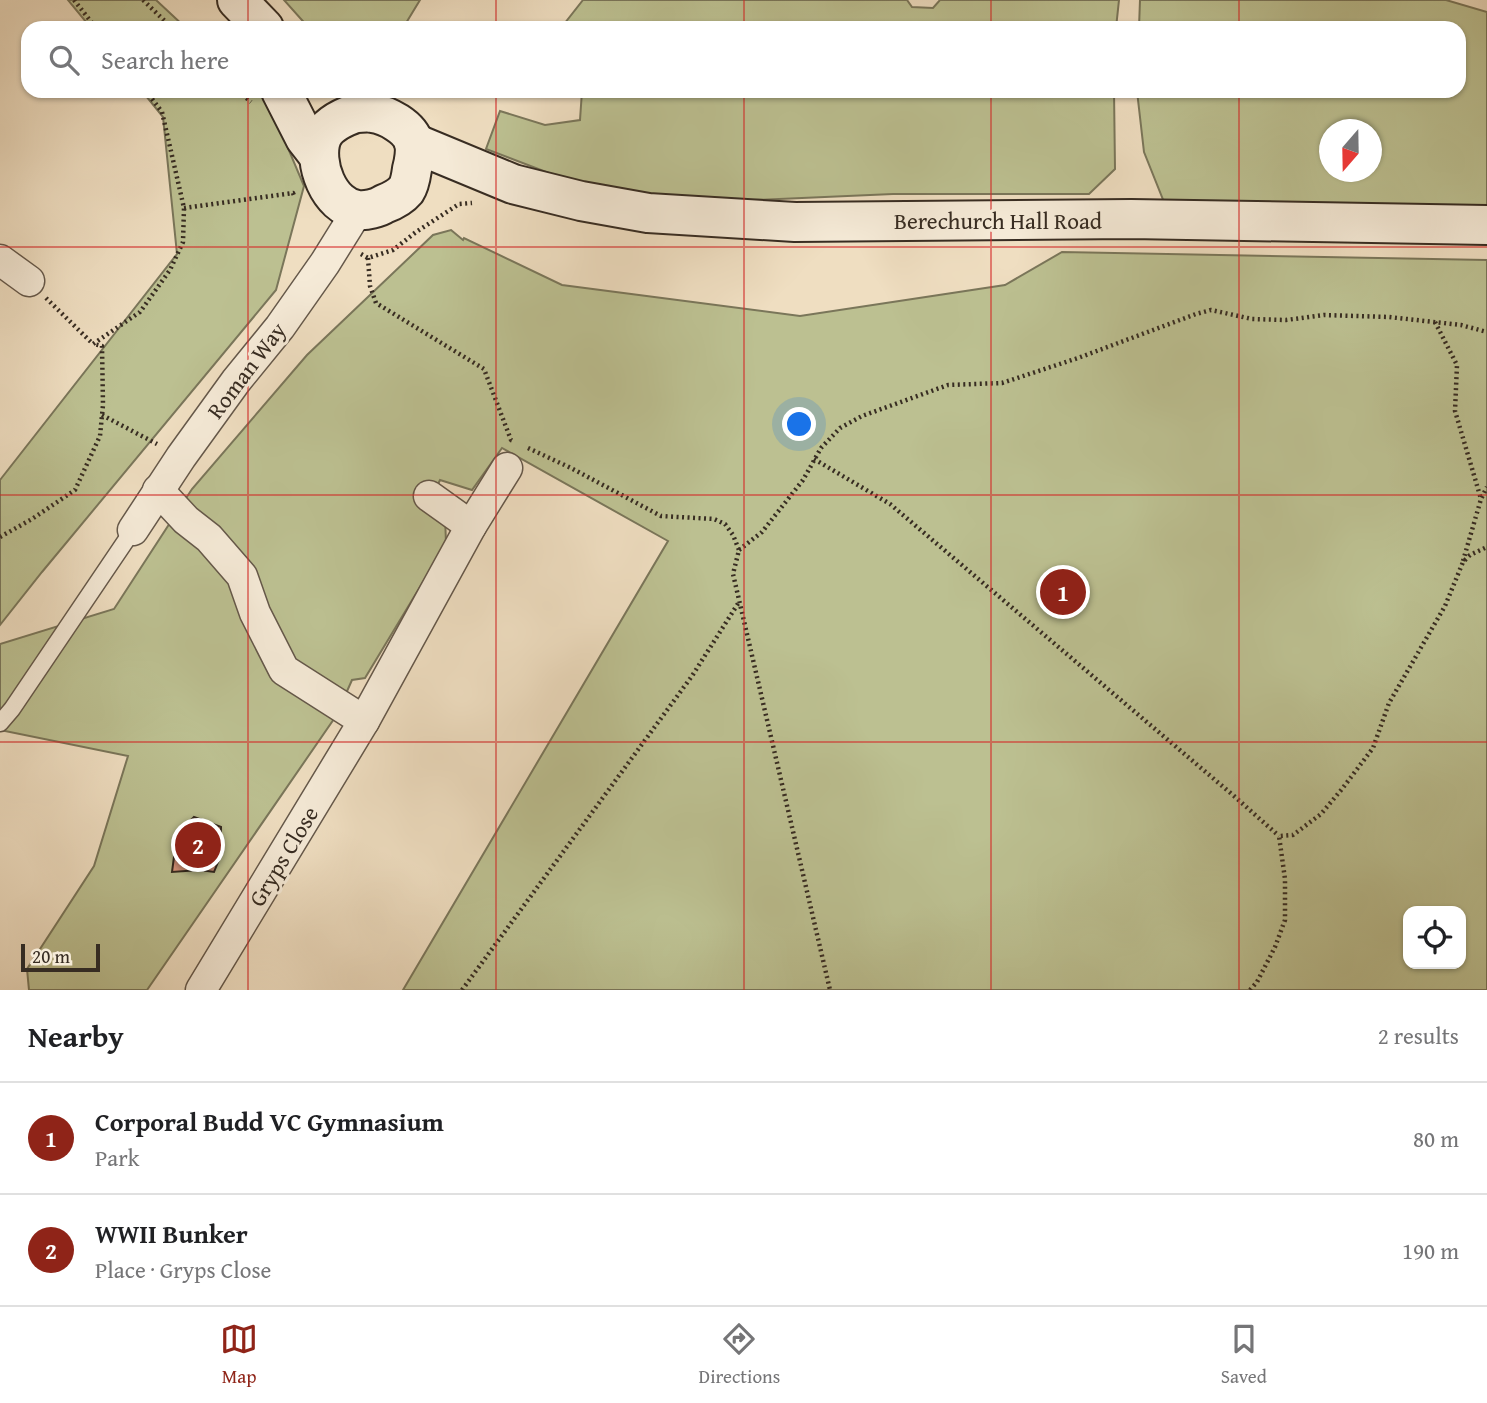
<!DOCTYPE html>
<html lang="en">
<head>
<meta charset="utf-8">
<style>
	body { margin:0; font-family:"Gentium Book Plus",serif; background:#f2f2f2; color:#202124 }
	.controls { position:absolute; right:21px; bottom:21px; display:grid; overflow:hidden; border-radius:14px; box-shadow:0 2px 5px #0004 }
	.controls button { width:63px; height:63px; display:grid; place-items:center; padding:0; border:0; border-bottom:2px solid #e0e0e0; background:#fff; color:#202124; font:35px sans-serif }
	.compass { position:absolute; left:1319px; top:119px; width:63px; height:63px; border-radius:50%; background:#fff; box-shadow:0 2px 5px #0004; rotate:200deg }
	.scale { position:absolute; left:21px; bottom:18px; width:79px; box-sizing:border-box; padding-left:7px; border:4px solid #372c22; border-top:0; font-size:19px; line-height:24px; white-space:nowrap; color:#372c22; -webkit-text-stroke:5px #f5ead7; paint-order:stroke }
	.you { position:absolute; left:800px; top:425px; width:24px; height:24px; margin:-18px; border:5px solid #fff; border-radius:50%; background:#1a73e8; box-shadow:0 0 0 10px #1a73e833 }
	.badge { display:grid; place-items:center; width:46px; height:46px; border-radius:50%; background:#8f2418; color:#fff; font-size:23px; font-weight:700 }
	.pin { position:absolute; translate:-50% -50%; border:4px solid #fff; box-shadow:0 2px 7px #0006 }
	.list { margin:0; padding:0; list-style:none }
	h2 { display:flex; justify-content:space-between; align-items:center; height:91px; margin:0; padding:0 28px; font-size:30px }
	h2 small { font-size:23px; font-weight:400; color:#757577 }
	.list li { display:grid; grid-template-columns:46px 1fr auto; gap:21px; align-items:center; box-sizing:border-box; height:112px; padding:0 28px; border-top:2px solid #e0e0e0 }
	.list b { display:block; font-size:26px; white-space:nowrap }
	.list p { margin:0; font-size:23px; white-space:nowrap; color:#757577 }
	.list em { font-size:23px; font-style:normal; color:#757577 }
	.icon { flex:none; width:38px; height:38px; fill:none; stroke:currentColor; stroke-width:2; stroke-linecap:round; stroke-linejoin:round }
	.map { position:relative; flex:none; width:1487px; height:990px; overflow:hidden }
	.search { position:absolute; background:#fff; box-shadow:0 2px 5px #0004; left:21px; right:21px; top:21px; height:77px; display:flex; align-items:center; gap:18px; box-sizing:border-box; padding:0 24px; border-radius:21px; color:#757577; font-size:26px }
	.sheet { height:315px; background:#fff }
	nav { display:flex; justify-content:space-around; align-items:center; box-sizing:border-box; height:98px; border-top:2px solid #e0e0e0; background:#fff; font-size:19px; color:#757577 }
	nav a { display:grid; justify-items:center; gap:4px }
	nav .on { color:#8f2418 }
	.map>svg:first-child { display:block }
	.green { fill:#bcc091; stroke:#7a765a; stroke-width:2; fill-rule:evenodd }
	.building { fill:#dc9880; stroke:#372c22; stroke-width:2 }
	.lines { fill:none; stroke-linecap:round; stroke-linejoin:round }
	.lane-casing { stroke:#65584a; stroke-width:19 }
	.street-casing { stroke:#65584a; stroke-width:33 }
	.secondary-casing { stroke:#372c22; stroke-width:42 }
	.path { stroke:#372c22; stroke-width:4.5; stroke-dasharray:2 3.5; stroke-linecap:butt }
	.lane { stroke:#f5ead7; stroke-width:16 }
	.street { stroke:#f5ead7; stroke-width:30 }
	.secondary { stroke:#f5ead7; stroke-width:38 }
	.grid { fill:none; stroke:#d62828; stroke-width:2; stroke-opacity:0.55 }
	.labels { text-anchor:middle; dominant-baseline:central; stroke-width:6; stroke-linejoin:round; paint-order:stroke }
	.street-label { font-size:23px; fill:#372c22; stroke:#f5ead7 }
</style>
</head>
<body>
<div class="map">
<svg width="1487" height="990" viewBox="0 0 1487 990">
	<rect width="100%" height="100%" fill="#efdec1"/>
	<filter id="stains"><feTurbulence type="fractalNoise" baseFrequency=".00286" numOctaves="4"/><feColorMatrix values="0 0 0 0 .2 0 0 0 0 .09 0 0 0 0 .02 0 0 0 .5 -.17"/></filter>
	<radialGradient id="worn" r=".72"><stop offset=".6" stop-color="#630" stop-opacity="0"/><stop offset="1" stop-color="#630" stop-opacity=".3"/></radialGradient>
	<!-- green -->
	<g class="green">
		<path d="M 68,0 L 156,0 L 186,28 L 91,28 Z"/>
		<path d="M 284,0 L 420,0 L 403,28 L 309,28 Z"/>
		<path d="M 583,0 L 907,0 L 912,7 L 933,8 L 940,0 L 1119,0 L 1116,28 L 561,28 Z"/>
		<path d="M 1140,0 L 1446,0 L 1487,12 L 1487,212 L 1164,202 L 1144,152 L 1137,91 L 1459,91 L 1459,28 L 1139,28 ZM 1330,130 L 1372,130 L 1372,172 L 1330,172 Z"/>
		<path d="M 142,91 L 264,91 L 304,186 L 276,290 L 42,572 L 0,625 L 0,480 L 177,254 L 163,117 Z"/>
		<path d="M 582,91 L 1114,91 L 1115,169 L 1089,194 L 893,194 L 707,202 L 588,188 L 486,149 L 500,111 L 545,125 L 580,120 Z"/>
		<path d="M 451,230 L 463,240 L 464,238 L 562,285 L 800,316 L 1005,285 L 1062,252 L 1487,260 L 1487,990 L 403,990 L 668,541 L 502,448 L 472,490 L 440,480 L 430,501 L 445,515 L 446,544 L 365,678 L 352,680 L 336,716 L 147,990 L 29,990 L 27,969 L 94,866 L 128,756 L 0,730 L 0,644 L 114,609 L 192,489 L 307,355 L 433,235 ZM 1408,911 L 1461,911 L 1461,964 L 1408,964 Z"/>
	</g>
	<!-- building -->
	<path class="building" d="M 194,817 L 221,827 L 220,857 L 214,872 L 200,870 L 172,872 L 177,834 Z"/>
	<g class="lines">
		<!-- lane casing -->
		<g class="lane-casing">
			<path id="lane" d="M 0,723 L 12,709 L 133,530"/>
		</g>
		<!-- street casing -->
		<g class="street-casing">
			<g id="street">
				<path d="M 0,260 L 29,281"/>
				<path d="M 158,490 L 186,520 L 209,538 L 242,576 L 255,613 L 284,670 L 364,721 L 201,990"/>
				<path d="M 429,496 L 471,526"/>
				<path d="M 133,530 L 181,457 L 236,381 L 280,327 L 325,263 L 358,210"/>
				<path d="M 364,721 L 471,526 L 507,468"/>
			</g>
		</g>
		<!-- secondary casing -->
		<g class="secondary-casing">
			<g id="secondary">
				<path d="M 237,0 L 264,28"/>
				<path d="M 281,91 L 305,138 L 319,156"/>
				<path d="M 356,113 C 361,113 367,112 372,113 C 387,115 410,127 414,143 C 416,150 414,162 412,169 C 411,176 410,184 406,190 C 401,196 392,201 384,204 C 378,208 366,211 358,210 C 329,207 312,162 322,137 C 328,124 344,117 356,113 Z"/>
				<path d="M 414,143 L 513,184 L 581,201 L 648,213 L 795,222 L 1131,219 L 1487,225"/>
			</g>
		</g>
		<!-- path -->
		<g class="path">
			<path d="M 74,0 L 96,28"/>
			<path d="M 143,0 L 172,28"/>
			<path d="M 238,91 L 251,102"/>
			<path d="M 184,208 L 293,193 L 295,198"/>
			<path d="M 361,254 L 368,258 L 393,250 L 416,232 L 459,204 L 472,203"/>
			<path d="M 368,258 L 370,286 L 376,303 L 484,369 L 511,440 L 514,441"/>
			<path d="M 46,298 L 93,344 L 140,312 L 170,270 L 183,242 L 184,208 L 162,112 L 146,91"/>
			<path d="M 1435,322 L 1457,365 L 1455,411 L 1481,499"/>
			<path d="M 102,415 L 157,444"/>
			<path d="M 528,448 L 571,468 L 661,516 L 714,519 L 725,524 L 733,535 L 739,550 L 733,574 L 830,990"/>
			<path d="M 814,459 L 890,504 L 1234,796 L 1279,836"/>
			<path d="M 0,537 L 32,519 L 75,490 L 100,436 L 103,405 L 102,346 L 94,344"/>
			<path d="M 739,550 L 762,532 L 803,480 L 821,448 L 840,428 L 862,416 L 948,385 L 1002,383 L 1078,358 L 1196,314 L 1211,310 L 1252,319 L 1286,320 L 1324,315 L 1389,317 L 1461,325 L 1487,332"/>
			<path d="M 1463,561 L 1481,499 L 1487,487"/>
			<path d="M 462,990 L 692,676 L 739,602"/>
			<path d="M 1250,990 L 1257,982 L 1275,947 L 1285,920 L 1285,879 L 1279,836 L 1293,835 L 1321,814 L 1342,789 L 1373,748 L 1389,703 L 1445,606 L 1463,562 L 1470,555 L 1487,547"/>
		</g>
		<!-- lane -->
		<use href="#lane" class="lane"/>
		<!-- street -->
		<use href="#street" class="street"/>
		<!-- secondary -->
		<use href="#secondary" class="secondary"/>
	</g>
	<!-- grid -->
	<path class="grid" d="M 248,0 L 248,28M 496,0 L 496,28M 744,0 L 744,28M 991,0 L 991,28M 1239,0 L 1239,28M 248,91 L 248,990M 496,91 L 496,990M 744,91 L 744,990M 991,91 L 991,990M 1239,91 L 1239,990M 0,247 L 1487,247M 0,495 L 1487,495M 0,742 L 1487,742"/>
	<g class="labels">
		<!-- street labels -->
		<g class="street-label">
			<text x="998" y="220">Berechurch Hall Road</text>
			<text transform="translate(246 370) rotate(-53)">Roman Way</text>
			<text transform="translate(283 856) rotate(-59)">Gryps Close</text>
		</g>
	</g>
	<rect width="100%" height="100%" filter="url(#stains)"/>
	<rect width="100%" height="100%" fill="url(#worn)"/>
</svg>
<div class="controls">
<button><svg class="icon" aria-label="locate" viewBox="0 0 24 24"><circle cx="12" cy="12" r="6"/><path d="M12 2v4M12 18v4M2 12h4M18 12h4"/></svg></button>
</div>
<svg class="compass" viewBox="-18 -18 36 36"><path d="M0-13l5 13h-10z" fill="#e53935"/><path d="M0 13l5-13h-10z" fill="#757577"/></svg>
<div class="scale">20 m</div>
<div class="you"></div>
<div class="pin badge" style="left:1063px;top:592px">1</div>
<div class="pin badge" style="left:198px;top:845px">2</div>
<div class="search"><svg class="icon" aria-label="search" viewBox="0 0 24 24"><circle cx="10" cy="10" r="6"/><path d="M15 15l6 6"/></svg>Search here</div>
</div>
<section class="sheet">
<h2>Nearby<small>2 results</small></h2>
<ul class="list">
<li><span class="badge">1</span><div><b>Corporal Budd VC Gymnasium</b><p>Park</p></div><em>80 m</em></li>
<li><span class="badge">2</span><div><b>WWII Bunker</b><p>Place · Gryps Close</p></div><em>190 m</em></li>
</ul>
</section>
<nav>
<a class="on"><svg class="icon" aria-label="map" viewBox="0 0 24 24"><path d="M3 6l6-2 6 2 6-2v14l-6 2-6-2-6 2zM9 4v14M15 6v14"/></svg>Map</a>
<a><svg class="icon" aria-label="directions" viewBox="0 0 24 24"><path d="M12 3l9 9-9 9-9-9zM9 14v-3h6M13 9l2 2-2 2"/></svg>Directions</a>
<a><svg class="icon" aria-label="saved" viewBox="0 0 24 24"><path d="M7 4h10v16l-5-4-5 4z"/></svg>Saved</a>
</nav>
</body>
</html>
